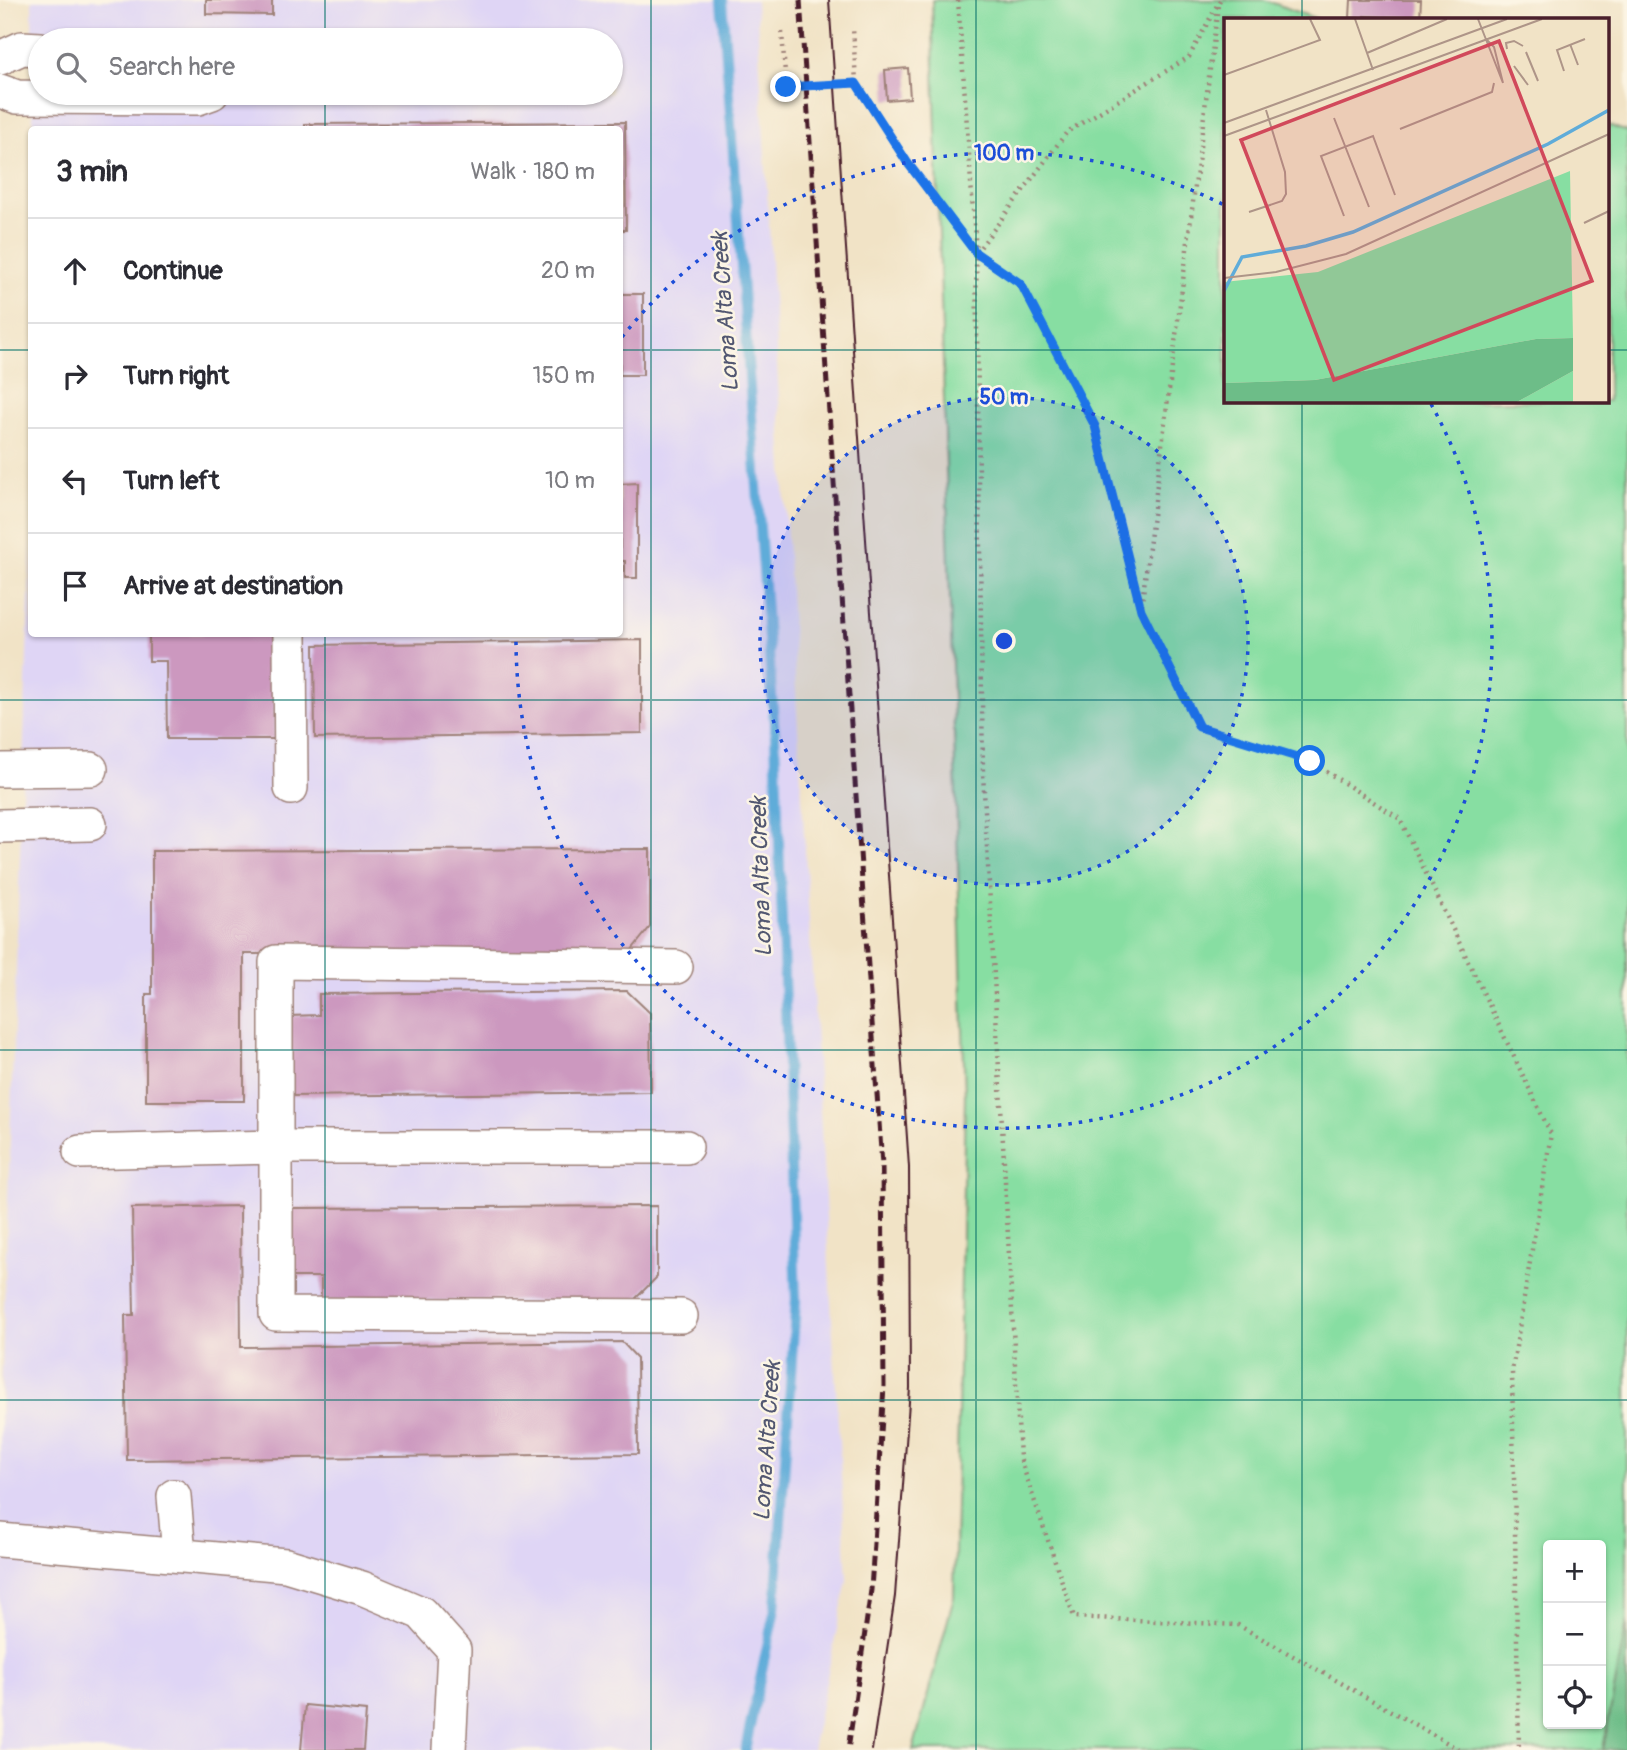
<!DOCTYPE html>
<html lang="en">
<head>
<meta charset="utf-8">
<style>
	body { margin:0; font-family:Pangolin,sans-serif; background:#f2f2f3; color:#2b2b33 }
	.controls { position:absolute; right:21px; bottom:21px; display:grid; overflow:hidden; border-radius:7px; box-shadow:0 2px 5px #0004 }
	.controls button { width:63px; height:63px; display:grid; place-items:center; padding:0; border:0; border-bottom:2px solid #e1e1e2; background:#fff; color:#2b2b33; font:35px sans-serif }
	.stop { position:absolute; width:21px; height:21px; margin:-16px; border:5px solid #1a73e8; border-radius:50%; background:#fff }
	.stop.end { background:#1a73e8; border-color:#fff; box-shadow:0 2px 7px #0008 }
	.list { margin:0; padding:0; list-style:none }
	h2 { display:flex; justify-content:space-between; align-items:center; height:91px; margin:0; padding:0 28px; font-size:30px }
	h2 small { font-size:23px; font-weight:400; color:#7c7c81 }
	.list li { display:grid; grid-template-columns:46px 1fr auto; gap:21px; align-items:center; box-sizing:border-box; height:105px; padding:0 28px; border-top:2px solid #e1e1e2 }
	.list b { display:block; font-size:26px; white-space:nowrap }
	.list em { font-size:23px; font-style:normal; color:#7c7c81 }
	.icon { flex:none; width:38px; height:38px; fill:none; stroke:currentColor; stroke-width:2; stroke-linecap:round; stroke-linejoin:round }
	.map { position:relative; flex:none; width:1627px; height:1750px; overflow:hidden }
	.search { position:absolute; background:#fff; box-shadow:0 2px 5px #0004; left:28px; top:28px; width:595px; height:77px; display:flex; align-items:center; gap:18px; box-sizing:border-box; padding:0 24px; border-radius:38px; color:#7c7c81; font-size:26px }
	.panel { position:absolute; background:#fff; box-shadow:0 2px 5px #0004; left:28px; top:126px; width:595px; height:511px; border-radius:7px }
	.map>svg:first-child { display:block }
	.built { fill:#dfd5f5; fill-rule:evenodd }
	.green { fill:#87dea2; stroke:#687e66; stroke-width:2; fill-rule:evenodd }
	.forest { fill:#6dbd88; stroke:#5c6e5a; stroke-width:2 }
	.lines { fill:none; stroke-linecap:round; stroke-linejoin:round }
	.stream { stroke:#5facd9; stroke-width:10 }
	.building { fill:#cc98bf }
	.minor-casing { stroke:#9e8178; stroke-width:36 }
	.path { stroke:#9e8178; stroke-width:4.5; stroke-dasharray:2 5; stroke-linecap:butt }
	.minor { stroke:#fff; stroke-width:33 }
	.tram { stroke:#4a1f2b; stroke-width:2 }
	.rail { stroke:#4a1f2b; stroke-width:5; stroke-dasharray:10 5; stroke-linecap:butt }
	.route { stroke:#1a73e8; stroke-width:9 }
	.grid { fill:none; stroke:#0f766e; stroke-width:2; stroke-opacity:0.55 }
	.ring { fill:none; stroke:#1d4ed8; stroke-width:3.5; stroke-dasharray:3.5 7 }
	.labels { text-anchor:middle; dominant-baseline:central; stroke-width:5; stroke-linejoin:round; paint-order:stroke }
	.water-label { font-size:23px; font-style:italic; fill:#525771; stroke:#fcf5e5 }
	.inset-river { fill:none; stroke:#5facd9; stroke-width:3.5 }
	.inset-road { fill:none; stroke:#ae9588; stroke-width:2 }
	.view { fill:#d1495b; fill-opacity:0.15; stroke:#d1495b; stroke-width:3.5 }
	.inset-edge { fill:none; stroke:#4a1f2b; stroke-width:3.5 }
	.centre { fill:#1d4ed8; stroke:#fcf5e5; stroke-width:3.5 }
	.ring-label { font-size:21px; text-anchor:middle; font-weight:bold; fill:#1d4ed8; stroke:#fcf5e5; stroke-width:5; stroke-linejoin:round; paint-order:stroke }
</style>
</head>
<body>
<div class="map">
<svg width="1627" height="1750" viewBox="0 0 1627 1750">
	<rect width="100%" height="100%" fill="#fcf5e5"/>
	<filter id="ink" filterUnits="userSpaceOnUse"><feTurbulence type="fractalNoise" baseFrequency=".0143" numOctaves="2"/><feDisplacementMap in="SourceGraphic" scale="14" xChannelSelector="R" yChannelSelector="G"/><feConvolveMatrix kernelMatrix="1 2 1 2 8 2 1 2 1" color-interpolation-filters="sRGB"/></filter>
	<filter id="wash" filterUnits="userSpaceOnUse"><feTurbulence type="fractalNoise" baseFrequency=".00686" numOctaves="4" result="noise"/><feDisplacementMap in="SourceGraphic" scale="28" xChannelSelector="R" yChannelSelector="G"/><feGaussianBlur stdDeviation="1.57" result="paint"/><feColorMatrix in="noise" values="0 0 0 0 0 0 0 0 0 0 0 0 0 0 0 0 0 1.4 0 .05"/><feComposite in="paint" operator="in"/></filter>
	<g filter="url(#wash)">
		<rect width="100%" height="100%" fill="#f1e3c6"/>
		<!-- built -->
		<path class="built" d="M 32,0 L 756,0 L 847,1580 L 812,1750 L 0,1750 L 0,1429 L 31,538 L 32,634 L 620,634 L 620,130 L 33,129 ZM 40,40 L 611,40 L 611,93 L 40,93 Z"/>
		<!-- green -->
		<path class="green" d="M 932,0 L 1265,0 L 1317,19 L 1226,19 L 1226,401 L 1608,401 L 1608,125 L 1627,132 L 1627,1621 L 1603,1750 L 913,1750 L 954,1597 L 965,1097 ZM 1548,1545 L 1601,1545 L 1601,1724 L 1548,1724 Z"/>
		<!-- forest -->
		<path class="forest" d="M 1627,1621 L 1627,1750 L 1603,1750 Z"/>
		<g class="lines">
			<!-- stream -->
			<path class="stream" d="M 722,0 L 775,736 L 796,1299 L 775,1609 L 745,1750"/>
		</g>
		<g id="blocks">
			<!-- building -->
			<g class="building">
				<path d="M 206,0 L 272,0 L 272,15 L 206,14 Z"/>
				<path d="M 1351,0 L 1421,0 L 1420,19 L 1364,16 L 1364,18 L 1350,18 Z"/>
				<path d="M 908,68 L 910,98 L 887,100 L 885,70 Z"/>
				<path d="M 625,122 L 626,230 L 620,230 L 620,130 L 305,130 L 305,124 Z"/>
				<rect x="620" y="294" width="23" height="81"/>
				<path d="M 637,483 L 637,578 L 625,578 L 625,561 L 620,561 L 620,484 Z"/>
				<path d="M 149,634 L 274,634 L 274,739 L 167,739 L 166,661 L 149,661 Z"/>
				<path d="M 642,640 L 642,733 L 315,738 L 314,645 Z"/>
				<path d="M 650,849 L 650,927 L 630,952 L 244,954 L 244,1101 L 146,1101 L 146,994 L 152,994 L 152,851 Z"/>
				<path d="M 627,991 L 650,1013 L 651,1092 L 290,1096 L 289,1016 L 319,1015 L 319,994 Z"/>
				<path d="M 240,1206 L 241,1347 L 622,1342 L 637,1358 L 638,1454 L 127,1460 L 125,1315 L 134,1315 L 132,1208 Z"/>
				<path d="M 657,1206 L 657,1277 L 634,1300 L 321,1301 L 321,1277 L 291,1277 L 291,1208 Z"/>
				<path d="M 305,1705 L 366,1711 L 363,1750 L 301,1750 Z"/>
			</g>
		</g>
	</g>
	<g filter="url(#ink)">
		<use href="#blocks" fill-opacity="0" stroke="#9e8178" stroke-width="2"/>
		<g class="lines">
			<!-- minor casing -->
			<g class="minor-casing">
				<g id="minor">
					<path d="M 0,58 L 22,48 L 40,49"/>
					<path d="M 0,91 L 17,97 L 198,98 L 212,93"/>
					<path d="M 290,634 L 291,788"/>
					<path d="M 0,770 L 91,769"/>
					<path d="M 0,826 L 90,824"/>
					<path d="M 676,967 L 276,962 L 276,1314 L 681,1316"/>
					<path d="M 80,1152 L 276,1147 L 686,1147"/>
					<path d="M 174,1496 L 179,1555"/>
					<path d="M 0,1540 L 286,1565 L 362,1588 L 421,1613 L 454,1650 L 449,1750"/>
				</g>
			</g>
			<!-- path -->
			<g class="path">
				<path d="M 958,0 L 976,252"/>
				<path d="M 1220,0 L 1189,57 L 1067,132 L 976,253 L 983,773 L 1020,1458 L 1074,1617 L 1238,1625 L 1460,1750"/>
				<path d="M 1218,6 L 1141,610 L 1199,727 L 1310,761 L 1400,819 L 1551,1134 L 1512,1371 L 1519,1750"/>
				<path d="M 782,32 L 786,87 L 856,83 L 853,28"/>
				<path d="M 856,83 L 907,162 L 976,253 L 1021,284 L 1095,426 L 1140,606"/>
			</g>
			<!-- minor -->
			<use href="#minor" class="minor"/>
			<!-- tram -->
			<path class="tram" d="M 829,0 L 909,1167 L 910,1388 L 895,1596 L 872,1750"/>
			<!-- rail -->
			<path class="rail" d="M 800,0 L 882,1165 L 884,1386 L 871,1590 L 848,1750"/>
		</g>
	</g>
	<g class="lines" filter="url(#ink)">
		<!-- route -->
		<path class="route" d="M 786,87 L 856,83 L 907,162 L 976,253 L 1021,284 L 1095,426 L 1141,610 L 1199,727 L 1310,761"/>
	</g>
	<!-- grid -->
	<path class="grid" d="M 325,0 L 325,40M 651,0 L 651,1750M 976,0 L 976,1750M 1302,0 L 1302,19M 325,93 L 325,130M 0,350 L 32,350M 620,350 L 1226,350M 1608,350 L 1627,350M 1302,401 L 1302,1750M 325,634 L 325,1750M 0,700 L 1627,700M 0,1050 L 1627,1050M 0,1400 L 1627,1400"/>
	<!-- distance rings -->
	<circle cx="1004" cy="641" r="244" fill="#1d4ed8" fill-opacity=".12"/>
	<g class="ring">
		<circle cx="1004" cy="641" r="244"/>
		<path d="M622 337A488 488 0 0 1 1226 206M1431 404A488 488 0 1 1 516 637"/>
	</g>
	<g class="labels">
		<!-- water labels -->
		<g class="water-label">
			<text transform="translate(725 312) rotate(-94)">Loma Alta Creek</text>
			<text transform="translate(761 877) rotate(-92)">Loma Alta Creek</text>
			<text transform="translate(767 1441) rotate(-86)">Loma Alta Creek</text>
		</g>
	</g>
	<!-- overview -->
	<g transform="translate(1224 18)">
		<rect width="385" height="385" fill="#f1e3c6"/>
		<path d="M 346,153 L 349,320 L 312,321 L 91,362 L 0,365 L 0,264 L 94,254 ZM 349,353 L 349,384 L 293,384 Z" fill="#87dea2"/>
		<path d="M 349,320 L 349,353 L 293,384 L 0,384 L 0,365 L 91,362 L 312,321 Z" fill="#6dbd88"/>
		<path class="inset-river" d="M 0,273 L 18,239 L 82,228 L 129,214 L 324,126 L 385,92"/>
		<path class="inset-road" d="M 131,1 L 149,52M 254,1 L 279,65M 262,21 L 270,29 L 279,65M 346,26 L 354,47M 283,31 L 282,25 L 290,23 L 299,28M 302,34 L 314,63M 143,35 L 223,1M 290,48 L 304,67M 340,53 L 333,32 L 361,21M 0,57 L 96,22 L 86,1M 110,100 L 145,189M 0,105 L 283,1M 176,111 L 268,74 L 270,65M 0,118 L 318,1M 25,194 L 58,183 L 62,176 L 61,154 L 42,92M 120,198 L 97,138 L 149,118 L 171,177M 360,205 L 385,193M 0,260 L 52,254 L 122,236 L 385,116"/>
		<path class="view" d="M 275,23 L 368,263 L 110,362 L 17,122 Z"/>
		<rect width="385" height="385" class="inset-edge"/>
	</g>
	<circle cx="1004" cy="641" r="10" class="centre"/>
	<g class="ring-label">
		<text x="1004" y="160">100 m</text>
		<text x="1004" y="404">50 m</text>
	</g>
</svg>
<div class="controls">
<button>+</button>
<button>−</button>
<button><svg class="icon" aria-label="locate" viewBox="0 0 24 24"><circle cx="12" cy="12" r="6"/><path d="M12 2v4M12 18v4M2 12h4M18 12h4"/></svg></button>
</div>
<div class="stop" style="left:1310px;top:761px"></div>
<div class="stop end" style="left:786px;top:87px"></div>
<div class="search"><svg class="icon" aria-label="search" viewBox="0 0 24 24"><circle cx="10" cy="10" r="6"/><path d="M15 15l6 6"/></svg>Search here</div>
<section class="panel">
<h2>3 min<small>Walk · 180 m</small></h2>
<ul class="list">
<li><svg class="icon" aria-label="ahead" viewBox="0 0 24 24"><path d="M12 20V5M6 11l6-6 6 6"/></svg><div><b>Continue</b></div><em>20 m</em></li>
<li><svg class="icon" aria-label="right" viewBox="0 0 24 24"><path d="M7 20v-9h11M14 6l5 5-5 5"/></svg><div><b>Turn right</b></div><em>150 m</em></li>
<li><svg class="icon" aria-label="left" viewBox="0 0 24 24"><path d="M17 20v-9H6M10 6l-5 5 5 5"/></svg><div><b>Turn left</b></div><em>10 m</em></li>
<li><svg class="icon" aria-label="arrive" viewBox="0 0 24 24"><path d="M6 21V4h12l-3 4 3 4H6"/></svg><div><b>Arrive at destination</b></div></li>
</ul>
</section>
</div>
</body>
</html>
